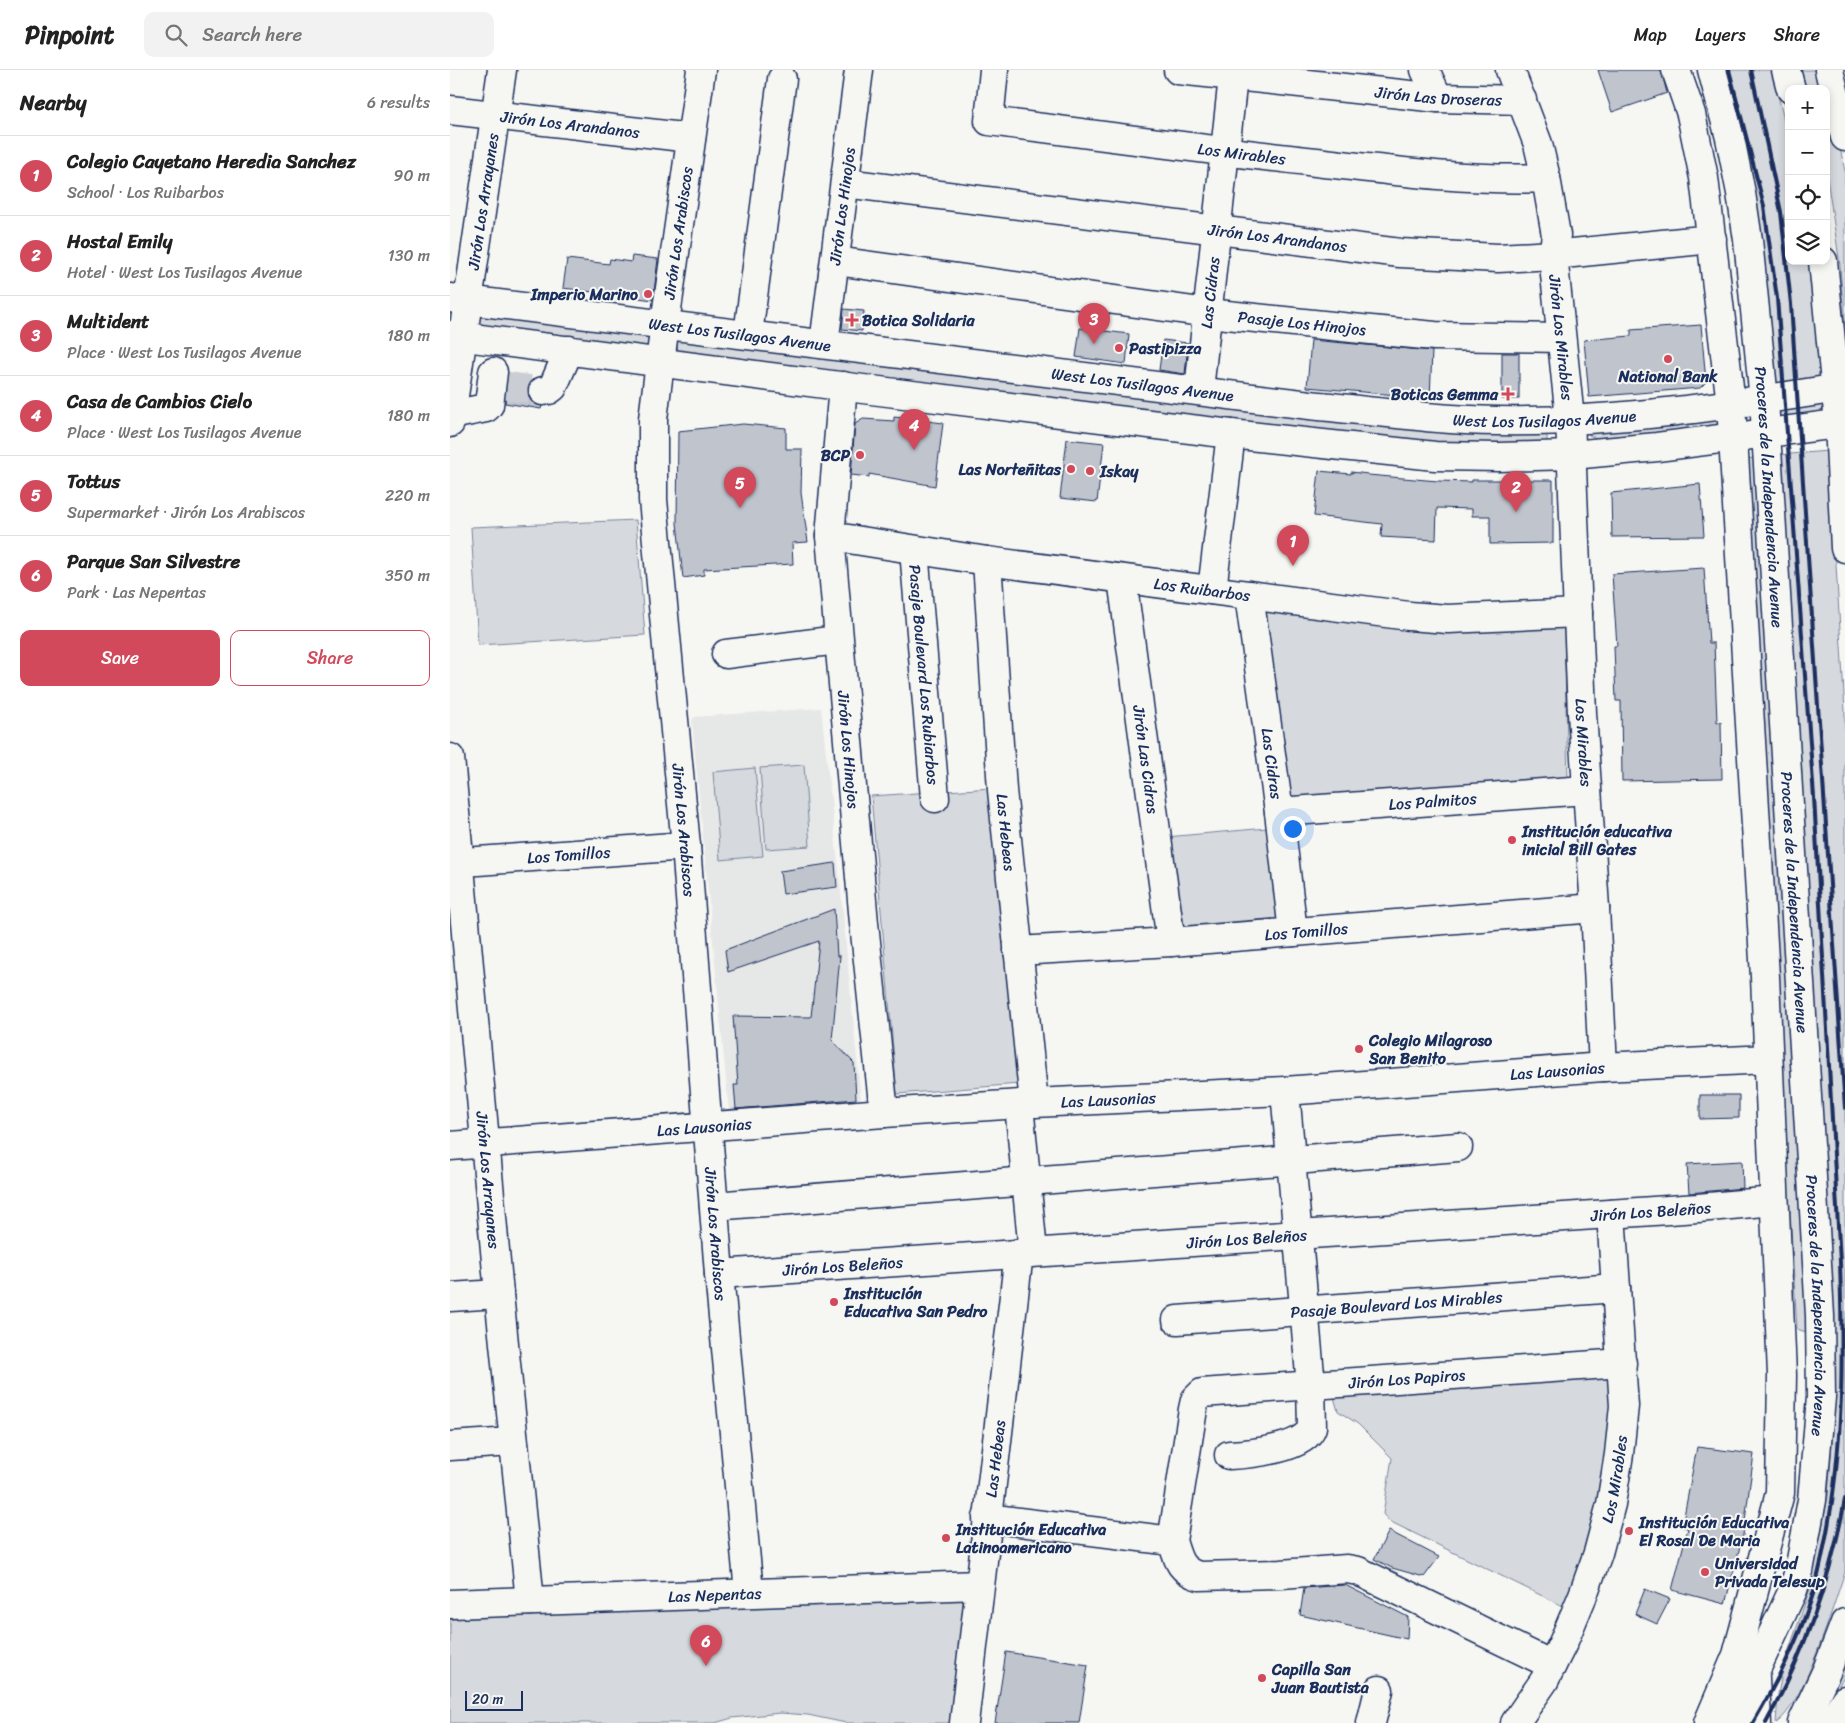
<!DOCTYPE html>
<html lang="en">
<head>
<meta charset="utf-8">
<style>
	body { margin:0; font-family:Sriracha,sans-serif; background:#f2f2f2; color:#222 }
	.controls { position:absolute; right:15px; top:15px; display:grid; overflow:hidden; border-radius:10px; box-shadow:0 2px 8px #0003 }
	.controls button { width:45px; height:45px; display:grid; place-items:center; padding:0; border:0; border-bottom:1px solid #e0e0e0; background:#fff; color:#222; font:25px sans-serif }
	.scale { position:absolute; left:15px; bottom:12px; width:58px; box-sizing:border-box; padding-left:5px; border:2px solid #1b2f5e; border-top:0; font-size:14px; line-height:18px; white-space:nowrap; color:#1b2f5e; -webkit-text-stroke:4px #f6f6f2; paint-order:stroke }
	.you { position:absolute; left:842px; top:758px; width:18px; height:18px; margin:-12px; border:4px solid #fff; border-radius:50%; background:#1a73e8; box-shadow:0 0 0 8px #1a73e833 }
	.badge { display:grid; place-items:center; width:32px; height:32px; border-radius:50%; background:#d1495b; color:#fff; font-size:16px; font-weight:700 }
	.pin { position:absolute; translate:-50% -41px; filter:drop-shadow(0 1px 2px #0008) }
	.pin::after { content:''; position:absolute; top:26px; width:18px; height:15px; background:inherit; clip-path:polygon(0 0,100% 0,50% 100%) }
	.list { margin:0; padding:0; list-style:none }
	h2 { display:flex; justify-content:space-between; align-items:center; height:65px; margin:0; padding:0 20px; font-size:21px }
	h2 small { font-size:16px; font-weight:400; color:#767676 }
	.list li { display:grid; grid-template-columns:32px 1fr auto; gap:15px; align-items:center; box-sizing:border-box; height:80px; padding:0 20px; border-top:1px solid #e0e0e0 }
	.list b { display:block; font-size:19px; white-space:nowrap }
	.list p { margin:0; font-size:16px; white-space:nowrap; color:#767676 }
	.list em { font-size:16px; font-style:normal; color:#767676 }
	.actions { display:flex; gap:10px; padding:15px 20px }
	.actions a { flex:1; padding:11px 0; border:1px solid #d1495b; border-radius:10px; text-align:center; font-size:18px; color:#d1495b }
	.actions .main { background:#d1495b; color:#fff }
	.icon { flex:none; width:28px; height:28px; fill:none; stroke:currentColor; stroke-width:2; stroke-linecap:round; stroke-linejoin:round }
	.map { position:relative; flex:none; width:1395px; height:1653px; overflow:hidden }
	header { display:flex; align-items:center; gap:30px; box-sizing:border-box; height:70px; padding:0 25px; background:#fff; border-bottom:1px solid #e0e0e0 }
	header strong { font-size:24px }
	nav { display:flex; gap:28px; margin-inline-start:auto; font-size:18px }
	.search { width:350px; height:45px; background:#f2f2f2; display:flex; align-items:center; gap:12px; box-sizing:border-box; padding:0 18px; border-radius:10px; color:#767676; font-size:19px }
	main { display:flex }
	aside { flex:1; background:#fff }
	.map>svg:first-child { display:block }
	.built { fill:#e6e7e7 }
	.green { fill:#d6d9dd; stroke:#78849e }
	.building { fill:#c0c4cd; stroke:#1b2f5e }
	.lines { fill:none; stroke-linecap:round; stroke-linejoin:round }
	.minor-tunnel { stroke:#caced4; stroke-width:28; stroke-dasharray:28 14; stroke-linecap:butt }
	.minor-casing { stroke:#1b2f5e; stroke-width:31 }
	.major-casing { stroke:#1b2f5e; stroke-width:31 }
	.minor { stroke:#f6f6f2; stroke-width:28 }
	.major { stroke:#f6f6f2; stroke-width:28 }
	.rail { stroke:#1b2f5e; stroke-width:4 }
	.poi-dot { fill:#d1495b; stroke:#f6f6f2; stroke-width:2 }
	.labels { text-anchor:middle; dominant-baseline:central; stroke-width:4; stroke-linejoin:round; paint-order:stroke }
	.street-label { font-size:16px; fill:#1b2f5e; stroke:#f6f6f2 }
	.poi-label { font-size:16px; font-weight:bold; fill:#1b2f5e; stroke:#f6f6f2; text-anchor:start }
</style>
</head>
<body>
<header>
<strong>Pinpoint</strong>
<div class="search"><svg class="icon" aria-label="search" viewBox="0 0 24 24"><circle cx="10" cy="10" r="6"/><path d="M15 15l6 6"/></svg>Search here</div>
<nav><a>Map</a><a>Layers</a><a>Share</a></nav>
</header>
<main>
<aside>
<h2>Nearby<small>6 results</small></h2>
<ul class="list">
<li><span class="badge">1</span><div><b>Colegio Cayetano Heredia Sanchez</b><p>School · Los Ruibarbos</p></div><em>90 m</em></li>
<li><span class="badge">2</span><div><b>Hostal Emily</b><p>Hotel · West Los Tusilagos Avenue</p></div><em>130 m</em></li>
<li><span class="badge">3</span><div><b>Multident</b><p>Place · West Los Tusilagos Avenue</p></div><em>180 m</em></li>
<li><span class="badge">4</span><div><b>Casa de Cambios Cielo</b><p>Place · West Los Tusilagos Avenue</p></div><em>180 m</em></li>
<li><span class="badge">5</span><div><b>Tottus</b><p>Supermarket · Jirón Los Arabiscos</p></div><em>220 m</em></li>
<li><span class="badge">6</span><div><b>Parque San Silvestre</b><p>Park · Las Nepentas</p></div><em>350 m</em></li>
</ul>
<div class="actions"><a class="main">Save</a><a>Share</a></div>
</aside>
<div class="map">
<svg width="1395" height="1653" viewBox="0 0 1395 1653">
	<rect width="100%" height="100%" fill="#f6f6f2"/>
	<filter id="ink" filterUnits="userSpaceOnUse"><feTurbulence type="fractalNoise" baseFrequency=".02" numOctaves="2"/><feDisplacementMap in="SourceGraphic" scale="10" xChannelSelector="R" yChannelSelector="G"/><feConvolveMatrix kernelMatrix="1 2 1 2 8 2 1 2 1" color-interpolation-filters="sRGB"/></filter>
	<g filter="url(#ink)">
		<!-- built -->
		<path class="built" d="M 371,638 L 390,812 L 411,1032 L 279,1041 L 242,651 L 244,647 Z"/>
		<!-- green -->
		<g class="green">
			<path d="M 1271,0 L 1322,0 L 1339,71 L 1339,191 L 1361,191 L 1375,308 L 1323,314 Z"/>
			<path d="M 1350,0 L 1373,0 L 1395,101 L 1395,263 L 1390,195 L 1376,101 L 1376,19 L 1356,19 Z"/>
			<path d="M 29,241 L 198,263 L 199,267 L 198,275 L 195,277 L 192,277 L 35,255 L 29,253 Z"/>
			<path d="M 228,268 L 1097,360 L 1097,371 L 1096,373 L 1050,374 L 963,372 L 229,284 L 227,281 Z"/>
			<path d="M 1374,328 L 1375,339 L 1373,343 L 1329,350 L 1326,335 Z"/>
			<path d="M 1269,342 L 1269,357 L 1146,368 L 1139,365 L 1138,357 Z"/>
			<path d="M 1379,381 L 1395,641 L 1395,1502 C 1383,1536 1354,1635 1326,1653 L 1328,1624 L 1334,1594 L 1361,1516 L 1378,1426 L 1385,1333 L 1384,1270 L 1327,385 Z"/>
			<path d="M 1305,388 L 1361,1276 L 1357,1302 L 1356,1262 L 1347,1259 L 1295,389 Z"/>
			<path d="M 186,450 L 195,565 L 28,575 L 21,457 Z"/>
			<path d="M 813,538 L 928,556 L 1017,561 L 1114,557 L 1118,710 L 839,731 Z"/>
			<path d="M 354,695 L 360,776 L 316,779 L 310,698 Z"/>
			<path d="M 305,698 L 313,786 L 270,790 L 263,702 Z"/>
			<path d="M 542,718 L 569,1014 L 447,1024 L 421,726 Z"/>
			<path d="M 817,758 L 832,854 L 729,864 L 716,767 Z"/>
			<path d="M 1166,1305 L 1161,1394 L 1119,1539 L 939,1451 L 933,1444 L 942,1388 L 908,1354 L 888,1341 L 883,1324 Z"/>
			<path d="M 514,1524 L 519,1527 L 505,1653 L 396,1653 L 358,1645 L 330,1643 L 282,1648 L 265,1653 L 0,1653 L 0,1549 Z"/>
			<path d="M 1395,1586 L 1395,1605 L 1368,1653 Z"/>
		</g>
		<!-- building -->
		<g class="building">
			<path d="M 1148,0 L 1211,0 L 1217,23 L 1162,42 Z"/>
			<path d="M 182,186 L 208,189 L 203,230 L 113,218 L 117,189 L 159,194 L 160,189 L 181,192 Z"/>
			<path d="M 394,239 L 414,241 L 412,261 L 392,259 Z"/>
			<path d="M 1251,255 L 1256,312 L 1250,318 L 1139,327 L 1134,270 L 1181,266 L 1181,260 Z"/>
			<path d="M 630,258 L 679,264 L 676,294 L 626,287 Z"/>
			<path d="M 713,270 L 738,273 L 735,304 L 709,300 Z"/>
			<path d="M 861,270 L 982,281 L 980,328 L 857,317 Z"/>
			<rect x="1052" y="283" width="17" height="46"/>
			<path d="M 58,309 L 81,312 L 78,316 L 78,324 L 81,331 L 87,335 L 92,336 L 91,339 L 55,333 Z"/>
			<path d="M 444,347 L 493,353 L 485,416 L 419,404 L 419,407 L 401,405 L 405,354 L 413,349 L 444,351 Z"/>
			<path d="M 293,354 L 336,358 L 336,379 L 352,379 L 351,423 L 358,472 L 342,473 L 343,494 L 254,499 L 254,505 L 233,508 L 227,453 L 228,361 Z"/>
			<path d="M 617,369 L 654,373 L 647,432 L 610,428 Z"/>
			<path d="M 869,401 L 901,404 L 901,402 L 918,404 L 918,405 L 988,411 L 1022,412 L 1022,410 L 1103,410 L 1103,473 L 1040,474 L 1040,446 L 1022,446 L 1022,439 L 987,438 L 986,470 L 931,467 L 932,454 L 864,446 Z"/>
			<path d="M 1250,414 L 1254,466 L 1162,467 L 1161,423 Z"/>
			<path d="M 1254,498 L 1259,573 L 1264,573 L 1267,652 L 1271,652 L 1272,709 L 1172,711 L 1171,631 L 1166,631 L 1164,576 L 1167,576 L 1162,504 Z"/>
			<path d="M 385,793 L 387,817 L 333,824 L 330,801 Z"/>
			<path d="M 384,839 L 387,886 L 390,886 L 382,970 L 404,993 L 406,1029 L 286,1039 L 284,1015 L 288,1015 L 283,946 L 361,947 L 369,871 L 278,902 L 275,880 Z"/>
			<path d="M 1250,1025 L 1289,1025 L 1289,1048 L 1250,1049 Z"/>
			<path d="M 1292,1091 L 1293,1118 L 1239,1123 L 1237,1094 Z"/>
			<path d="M 1247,1377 L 1304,1384 L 1293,1465 L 1275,1534 L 1222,1520 L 1238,1458 L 1232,1457 Z"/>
			<path d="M 939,1461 L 989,1487 L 974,1507 L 942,1498 L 924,1489 Z"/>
			<path d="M 895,1515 L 958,1547 L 957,1569 L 850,1545 L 854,1518 Z"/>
			<path d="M 1195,1519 L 1220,1529 L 1207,1554 L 1185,1544 Z"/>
			<path d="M 556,1582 L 638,1595 L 629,1653 L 545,1653 Z"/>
		</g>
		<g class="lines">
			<!-- minor-tunnel -->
			<path class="minor-tunnel" d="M 52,315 L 93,321"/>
			<!-- minor casing -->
			<g class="minor-casing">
				<g id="minor">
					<path id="s1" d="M 251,0 L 215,253 L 203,349 L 203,430 L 236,776 L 269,1204 L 299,1522"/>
					<path id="s2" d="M 544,0 L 539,51 C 648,65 757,80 866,92 C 942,101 1019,111 1096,108"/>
					<path id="s3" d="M 728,0 L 988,28 L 1072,30"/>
					<path d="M 975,0 L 988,28"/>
					<path id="s4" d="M 1060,0 L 1088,74 L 1096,108 L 1106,165 L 1103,185 L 1120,349 L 1132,643 L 1145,838 L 1153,997"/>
					<path id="s5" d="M 0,40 L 241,68"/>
					<path id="s6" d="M 395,113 L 950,183 L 1048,188 L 1103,185 L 1262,169"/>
					<path id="s7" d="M 386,191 L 758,243 L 921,260 L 985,266 L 1111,268"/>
					<path d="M 298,264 L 332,9"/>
					<path id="s8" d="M 374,274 L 409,0"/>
					<path id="s9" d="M 393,316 L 380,466 L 414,853 L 434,1043"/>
					<path id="s10" d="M 749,320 L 783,7"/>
					<path d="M 93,321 L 99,320 L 103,317 L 119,280"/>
					<path d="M 1,345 L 36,338 L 39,335 L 43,302"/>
					<path id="s11" d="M 0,353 L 52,0"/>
					<path id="s12" d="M 380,466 L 537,491 L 959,546 L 998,549 L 1128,543"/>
					<path id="s13" d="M 464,480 L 485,728"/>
					<path id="s14" d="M 537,491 L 552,720 L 584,1033"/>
					<path id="s15" d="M 672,509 L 721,872"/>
					<path d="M 762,520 L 781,364"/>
					<path id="s16" d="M 799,525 L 829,742 L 843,862"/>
					<path d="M 276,584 L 388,570"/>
					<path id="s17" d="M 0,688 L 49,1224 L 80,1531"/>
					<path id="s18" d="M 829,742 L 1136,720"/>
					<path id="s19" d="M 0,793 L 236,776"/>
					<path id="s20" d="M 568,881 L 721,872 L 1145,838"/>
					<path d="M 569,1035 L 583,1182"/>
					<path id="s21" d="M 0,1076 L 434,1043 L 584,1033 L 835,1021 L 1153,997 L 1318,989"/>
					<path d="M 264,1136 L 1008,1077"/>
					<path id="s22" d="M 269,1204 L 1248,1138 L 1324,1131"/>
					<path d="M 0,1227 L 49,1224"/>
					<path id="s23" d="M 727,1250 L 1166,1218"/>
					<path d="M 0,1376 L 63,1372"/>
					<path d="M 779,1385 C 800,1384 855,1379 862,1357 L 861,1316 L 835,1021"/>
					<path d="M 537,1448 L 722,1471"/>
					<path id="s24" d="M 0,1534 L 529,1515"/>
					<path id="s25" d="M 1102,1595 L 908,1501 L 897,1499 L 831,1504 L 749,1506 C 729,1500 728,1489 722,1471 L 743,1339 L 745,1330 L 752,1323 L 1172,1293"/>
					<path id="s26" d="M 514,1653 L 569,1183"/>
					<path d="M 921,1653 L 929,1620"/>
					<path id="s27" d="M 1065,1653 L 1094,1611 L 1113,1573 L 1133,1525 L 1148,1483 L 1161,1434 L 1169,1384 L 1174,1336 L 1161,1144"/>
				</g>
			</g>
			<!-- major casing -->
			<g class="major-casing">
				<g id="major">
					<path d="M 1226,0 L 1241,44 L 1254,108 L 1281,334 L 1315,907 L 1332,1305 L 1330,1423 L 1287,1585 L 1258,1653"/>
					<path id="s28" d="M 1262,0 L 1280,68 L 1291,123 L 1298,170 L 1314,330 L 1363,1123 L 1370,1246 L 1371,1327 L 1362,1430 L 1349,1501 L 1343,1520 L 1281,1653"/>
					<path d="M 1336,0 L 1341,19"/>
					<path d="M 1379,0 L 1395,67"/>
					<path d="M 1373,191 L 1389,353 L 1395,478"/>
					<path id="s29" d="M 0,228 L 860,335 C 922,341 985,350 1048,351 C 1164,353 1281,335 1395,317"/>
					<path d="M 0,265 L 413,319 L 781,364 L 985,386 L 1049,387 L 1122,385 L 1207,377 L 1395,353"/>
					<path d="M 1305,1608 L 1307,1653"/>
					<path d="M 1352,1653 L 1377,1600 L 1395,1553"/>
					<path d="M 1380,1653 L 1395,1630"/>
				</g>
			</g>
			<!-- minor -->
			<use href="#minor" class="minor"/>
			<!-- major -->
			<use href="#major" class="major"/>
			<!-- rail -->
			<g class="rail">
				<path d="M 1279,0 L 1314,136 L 1327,228 L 1364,727 L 1390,1192 C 1393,1285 1394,1375 1376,1467 C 1372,1488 1368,1510 1361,1530 C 1347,1573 1326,1614 1303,1653"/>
				<path d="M 1301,0 L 1331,142 L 1341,234 L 1395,1038"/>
				<path d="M 1316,1653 C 1354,1584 1381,1507 1395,1429"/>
			</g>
		</g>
	</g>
	<!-- markers -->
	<g class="poi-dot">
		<circle cx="198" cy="224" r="5"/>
		<path d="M399.5 242.5h5v5h5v5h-5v5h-5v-5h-5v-5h5z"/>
		<circle cx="669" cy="278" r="5"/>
		<circle cx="1218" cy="289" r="5"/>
		<path d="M1055.5 316.5h5v5h5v5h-5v5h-5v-5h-5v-5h5z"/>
		<circle cx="410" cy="385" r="5"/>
		<circle cx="621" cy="399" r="5"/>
		<circle cx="640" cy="401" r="5"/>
		<circle cx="1062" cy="770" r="5"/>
		<circle cx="909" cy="979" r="5"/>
		<circle cx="384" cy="1232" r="5"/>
		<circle cx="1179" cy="1461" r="5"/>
		<circle cx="496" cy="1468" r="5"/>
		<circle cx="1255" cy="1502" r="5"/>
		<circle cx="812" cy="1608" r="5"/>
	</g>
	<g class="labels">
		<!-- street labels -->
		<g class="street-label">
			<text stroke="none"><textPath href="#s3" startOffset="262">Jirón Las Droseras</textPath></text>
			<text stroke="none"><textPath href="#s5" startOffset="121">Jirón Los Arandanos</textPath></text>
			<text stroke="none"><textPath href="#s2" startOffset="306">Los Mirables</textPath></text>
			<text stroke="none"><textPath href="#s11" startOffset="224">Jirón Los Arrayanes</textPath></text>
			<text stroke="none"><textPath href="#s8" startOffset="139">Jirón Los Hinojos</textPath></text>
			<text transform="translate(228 163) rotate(-82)">Jirón Los Arabiscos</text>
			<text stroke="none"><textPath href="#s6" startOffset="436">Jirón Los Arandanos</textPath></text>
			<text stroke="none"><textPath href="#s10" startOffset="98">Las Cidras</textPath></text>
			<text stroke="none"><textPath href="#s7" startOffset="470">Pasaje Los Hinojos</textPath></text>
			<text stroke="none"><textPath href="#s29" startOffset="292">West Los Tusilagos Avenue</textPath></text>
			<text stroke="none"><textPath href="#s4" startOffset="275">Jirón Los Mirables</textPath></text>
			<text stroke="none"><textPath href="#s29" startOffset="698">West Los Tusilagos Avenue</textPath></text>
			<text stroke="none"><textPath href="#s29" startOffset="1102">West Los Tusilagos Avenue</textPath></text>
			<text stroke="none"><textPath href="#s28" startOffset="432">Proceres de la Independencia Avenue</textPath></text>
			<text stroke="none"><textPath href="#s12" startOffset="376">Los Ruibarbos</textPath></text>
			<text stroke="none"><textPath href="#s13" startOffset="125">Pasaje Boulevard Los Rubiarbos</textPath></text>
			<text stroke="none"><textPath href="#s4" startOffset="681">Los Mirables</textPath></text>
			<text stroke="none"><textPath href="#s9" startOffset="365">Jirón Los Hinojos</textPath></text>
			<text stroke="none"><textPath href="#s15" startOffset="182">Jirón Las Cidras</textPath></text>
			<text stroke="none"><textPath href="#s16" startOffset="170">Las Cidras</textPath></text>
			<text stroke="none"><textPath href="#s18" startOffset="154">Los Palmitos</textPath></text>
			<text stroke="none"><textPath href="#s1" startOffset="765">Jirón Los Arabiscos</textPath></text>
			<text stroke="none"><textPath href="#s14" startOffset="272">Las Hebeas</textPath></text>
			<text stroke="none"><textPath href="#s19" startOffset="119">Los Tomillos</textPath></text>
			<text stroke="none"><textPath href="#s28" startOffset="838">Proceres de la Independencia Avenue</textPath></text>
			<text stroke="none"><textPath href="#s20" startOffset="289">Los Tomillos</textPath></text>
			<text stroke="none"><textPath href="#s21" startOffset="1110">Las Lausonias</textPath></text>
			<text stroke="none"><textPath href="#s21" startOffset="660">Las Lausonias</textPath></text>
			<text stroke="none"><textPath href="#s21" startOffset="255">Las Lausonias</textPath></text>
			<text stroke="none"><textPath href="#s17" startOffset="424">Jirón Los Arrayanes</textPath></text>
			<text stroke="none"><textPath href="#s22" startOffset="934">Jirón Los Beleños</textPath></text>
			<text stroke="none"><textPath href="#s1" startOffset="1170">Jirón Los Arabiscos</textPath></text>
			<text stroke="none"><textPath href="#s22" startOffset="529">Jirón Los Beleños</textPath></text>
			<text stroke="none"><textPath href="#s22" startOffset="124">Jirón Los Beleños</textPath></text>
			<text stroke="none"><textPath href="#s23" startOffset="220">Pasaje Boulevard Los Mirables</textPath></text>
			<text stroke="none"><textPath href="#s28" startOffset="1242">Proceres de la Independencia Avenue</textPath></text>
			<text stroke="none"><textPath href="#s25" startOffset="780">Jirón Los Papiros</textPath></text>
			<text stroke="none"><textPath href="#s26" startOffset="266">Las Hebeas</textPath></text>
			<text stroke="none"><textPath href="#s27" startOffset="266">Los Mirables</textPath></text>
			<text stroke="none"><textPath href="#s24" startOffset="265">Las Nepentas</textPath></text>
		</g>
		<!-- poi labels -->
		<g class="poi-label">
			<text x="188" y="224" text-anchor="end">Imperio Marino</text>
			<text x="412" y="250">Botica Solidaria</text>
			<text x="679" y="278">Pastipizza</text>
			<text x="1218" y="306" text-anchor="middle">National Bank</text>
			<text x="1048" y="324" text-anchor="end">Boticas Gemma</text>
			<text x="400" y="385" text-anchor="end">BCP</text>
			<text x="611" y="399" text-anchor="end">Las Norteñitas</text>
			<text x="650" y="401">Iskay</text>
			<text x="1072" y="761">Institución educativa<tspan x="1072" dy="18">inicial Bill Gates</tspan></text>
			<text x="919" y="970">Colegio Milagroso<tspan x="919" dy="18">San Benito</tspan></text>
			<text x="394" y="1223">Institución<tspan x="394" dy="18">Educativa San Pedro</tspan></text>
			<text x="1189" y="1452">Institución Educativa<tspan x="1189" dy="18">El Rosal De Maria</tspan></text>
			<text x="506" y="1459">Institución Educativa<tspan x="506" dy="18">Latinoamericano</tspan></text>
			<text x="1265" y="1493">Universidad<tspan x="1265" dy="18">Privada Telesup</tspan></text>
			<text x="822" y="1599">Capilla San<tspan x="822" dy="18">Juan Bautista</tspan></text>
		</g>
	</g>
</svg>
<div class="controls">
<button>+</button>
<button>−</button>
<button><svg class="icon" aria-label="locate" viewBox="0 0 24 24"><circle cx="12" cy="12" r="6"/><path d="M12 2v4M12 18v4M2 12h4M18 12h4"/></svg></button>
<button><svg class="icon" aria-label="layers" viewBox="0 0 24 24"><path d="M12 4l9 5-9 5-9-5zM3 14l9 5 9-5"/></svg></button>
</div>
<div class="scale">20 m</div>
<div class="you"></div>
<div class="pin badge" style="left:843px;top:496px">1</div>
<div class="pin badge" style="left:1066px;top:442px">2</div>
<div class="pin badge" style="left:644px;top:274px">3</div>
<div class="pin badge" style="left:464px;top:380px">4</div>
<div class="pin badge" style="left:290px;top:438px">5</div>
<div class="pin badge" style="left:256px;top:1596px">6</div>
</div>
</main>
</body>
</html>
